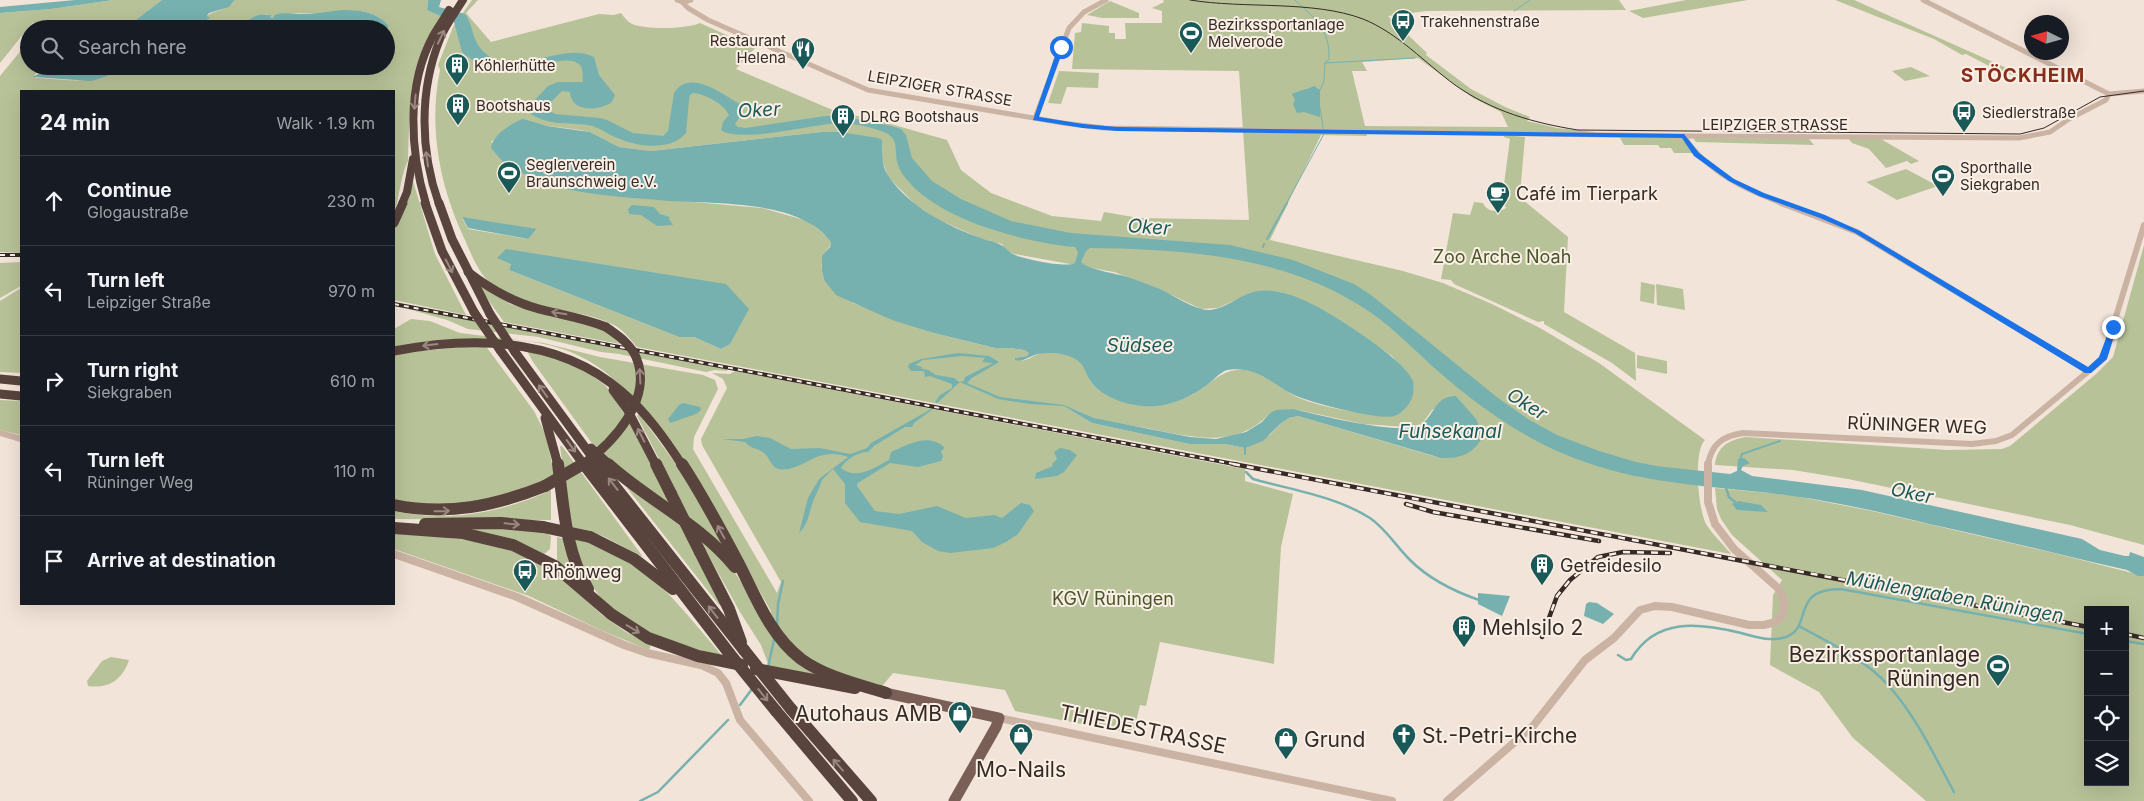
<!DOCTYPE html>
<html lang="en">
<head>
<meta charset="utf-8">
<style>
	body { margin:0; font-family:Inter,sans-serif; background:#20242c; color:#f1f3f6 }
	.controls { position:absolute; right:15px; bottom:15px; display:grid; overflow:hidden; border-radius:0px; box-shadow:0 5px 20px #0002 }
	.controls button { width:45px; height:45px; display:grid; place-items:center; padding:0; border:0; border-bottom:1px solid #363941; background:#171b24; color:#f1f3f6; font:25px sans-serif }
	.compass { position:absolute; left:2024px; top:15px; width:45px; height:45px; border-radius:50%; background:#171b24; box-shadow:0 5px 20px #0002; rotate:275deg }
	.stop { position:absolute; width:15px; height:15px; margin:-11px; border:4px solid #1a73e8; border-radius:50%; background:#fff }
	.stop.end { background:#1a73e8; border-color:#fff; box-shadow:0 1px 5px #0008 }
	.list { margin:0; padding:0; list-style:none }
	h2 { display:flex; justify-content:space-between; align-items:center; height:65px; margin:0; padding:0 20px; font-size:21px }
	h2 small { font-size:16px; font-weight:400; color:#9ea1a6 }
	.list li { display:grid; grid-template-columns:32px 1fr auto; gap:15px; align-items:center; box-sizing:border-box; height:90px; padding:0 20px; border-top:1px solid #363941 }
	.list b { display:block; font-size:19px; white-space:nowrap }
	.list p { margin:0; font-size:16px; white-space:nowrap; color:#9ea1a6 }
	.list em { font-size:16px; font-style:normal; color:#9ea1a6 }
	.icon { flex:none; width:28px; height:28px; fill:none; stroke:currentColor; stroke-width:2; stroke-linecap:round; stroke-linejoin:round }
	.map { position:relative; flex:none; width:2144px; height:801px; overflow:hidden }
	.search { position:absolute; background:#171b24; box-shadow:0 5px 20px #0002; left:20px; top:20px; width:375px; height:55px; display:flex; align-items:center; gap:12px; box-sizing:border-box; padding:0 18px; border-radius:28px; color:#9ea1a6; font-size:19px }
	.panel { position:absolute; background:#171b24; box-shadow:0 5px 20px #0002; left:20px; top:90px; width:375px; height:515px; border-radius:0px }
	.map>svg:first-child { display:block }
	.green { fill:#b8c298; fill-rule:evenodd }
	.water { fill:#76b1af; fill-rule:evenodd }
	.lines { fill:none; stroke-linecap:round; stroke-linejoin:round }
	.stream-far2 { stroke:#76b1af; stroke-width:1 }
	.stream-far1 { stroke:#76b1af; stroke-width:2 }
	.stream { stroke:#76b1af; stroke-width:2.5 }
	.minor-far2 { stroke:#cbb3a4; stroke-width:5 }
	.minor-far1 { stroke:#cbb3a4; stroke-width:6 }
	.minor { stroke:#cbb3a4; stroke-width:8 }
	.major { stroke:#795f56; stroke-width:11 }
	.highway-far2 { stroke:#58433d; stroke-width:8 }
	.highway-far1 { stroke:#58433d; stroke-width:9 }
	.highway { stroke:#58433d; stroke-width:12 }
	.tram { stroke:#362a26; stroke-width:1 }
	.rail-far1-casing { stroke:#362a26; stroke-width:4 }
	.rail-casing { stroke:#362a26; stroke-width:4.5 }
	.rail-far1 { stroke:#faefe5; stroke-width:2; stroke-dasharray:5; stroke-linecap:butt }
	.rail { stroke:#faefe5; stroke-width:2.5; stroke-dasharray:7; stroke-linecap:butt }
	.highway-bridge-far1 { stroke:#58433d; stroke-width:9 }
	.highway-bridge { stroke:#58433d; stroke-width:12 }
	.oneway { stroke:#998880 }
	.route { fill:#1a73e8 }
	.labels { text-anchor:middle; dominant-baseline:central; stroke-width:4; stroke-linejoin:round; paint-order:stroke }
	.far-poi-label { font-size:15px; fill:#362a26; stroke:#faefe5; text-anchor:start }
	.far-street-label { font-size:15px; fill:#362a26; stroke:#faefe5 }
	.poi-label { font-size:18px; fill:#362a26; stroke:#faefe5; text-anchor:start }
	.park-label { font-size:18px; fill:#495628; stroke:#faefe5 }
	.street-label { font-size:18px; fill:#362a26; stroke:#faefe5 }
	.far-district-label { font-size:19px; font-weight:bold; letter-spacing:1px; fill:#8a2c1b; stroke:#faefe5 }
	.water-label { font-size:19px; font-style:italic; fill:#195a59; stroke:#faefe5 }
	.near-poi-label { font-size:21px; fill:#362a26; stroke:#faefe5; text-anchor:start }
	.near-street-label { font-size:21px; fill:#362a26; stroke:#faefe5 }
</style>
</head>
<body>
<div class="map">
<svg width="2144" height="801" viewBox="0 0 2144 801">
	<rect width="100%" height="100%" fill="#f3e4d9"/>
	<!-- green -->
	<g class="green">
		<path d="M 113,0 L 162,0 L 125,28 L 127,29 L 31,29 L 33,22 L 0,63 L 0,13 L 51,9 Z"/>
		<path d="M 235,0 L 428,0 L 427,9 L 441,16 C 408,66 410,104 408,161 C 401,173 399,200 394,215 L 394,91 L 21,91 L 21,253 L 0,252 L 0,76 L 23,48 L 29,35 L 29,66 L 52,66 L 36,73 L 34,77 L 37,78 C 74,80 91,86 124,66 L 270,66 L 333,71 L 339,66 L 386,66 L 388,25 C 369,4 344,12 319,13 C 303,14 288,11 273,18 L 267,14 L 251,18 L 240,29 L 188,29 L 209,19 L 207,16 C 216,9 228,11 235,0 Z"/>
		<path d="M 472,0 L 478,0 L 466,13 L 491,42 L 599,14 L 614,15 L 621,13 C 624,17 628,22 632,24 C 647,30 686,29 700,23 L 755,48 L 736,69 L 835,111 L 880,121 L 947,140 L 961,170 L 991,193 L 1052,216 L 1101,221 L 1104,212 L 1139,218 L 1249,220 L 1239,71 L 1072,69 L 1075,33 L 1081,32 L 1082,23 L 1109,26 L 1109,33 L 1115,33 L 1115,39 L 1126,39 L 1125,23 L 1162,23 L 1162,11 L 1152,8 L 1164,2 L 1163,0 L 1619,0 L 1626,10 L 1426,11 L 1388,16 L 1427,53 L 1426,55 L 1471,89 L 1505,107 L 1530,117 L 1527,121 L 1557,128 L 1594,132 L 1596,135 L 1366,131 L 1367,136 L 1321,135 L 1270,240 L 1403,271 L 1443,283 L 1492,304 L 1540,328 L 1599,363 L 1705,440 C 1693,451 1698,509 1706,524 C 1712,534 1723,544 1731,554 L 637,347 C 630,339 623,329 612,324 C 583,310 549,312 520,299 C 509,294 496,289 487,280 C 477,269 471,254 465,240 C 440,187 428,128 440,70 L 438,65 L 453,27 ZM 1418,58 L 1473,98 L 1501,112 L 1508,127 L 1365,126 L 1352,71 L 1367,71 L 1362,62 ZM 517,122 L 580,130 L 590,132 L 619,147 L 651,151 L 821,132 L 841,132 L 882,140 L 882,160 L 888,177 L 915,204 L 937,219 L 982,239 L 1002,244 L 1005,249 L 1014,254 L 1114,272 L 1157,288 L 1201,309 L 1218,308 L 1248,294 L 1260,291 L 1280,292 L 1324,311 L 1347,325 L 1392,356 L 1413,383 C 1416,398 1406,406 1395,416 C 1372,417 1311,406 1291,394 C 1276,385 1263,373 1245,370 C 1222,367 1211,385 1192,395 C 1182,400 1170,404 1159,405 C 1140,408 1101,399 1090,381 C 1086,373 1085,364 1076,359 C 1066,353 1047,350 1036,355 C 1027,359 1025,363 1015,358 L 1027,356 L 1030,353 L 1024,350 L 1010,348 L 995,348 L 934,333 L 853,303 L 824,280 C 821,269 820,259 827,250 C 829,247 831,245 831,242 L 830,239 L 808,221 L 762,208 L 591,193 L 540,183 L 491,142 ZM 462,218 L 463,218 L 537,230 L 527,239 L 468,229 ZM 511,264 L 731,343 L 721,349 L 694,337 L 679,337 L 509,270 ZM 1456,396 L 1482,428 L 1450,458 L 1433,456 L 1298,416 L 1289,418 L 1280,424 L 1270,435 L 1245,448 L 1225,444 L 1189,444 L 1092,423 L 1066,407 C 1075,408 1084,415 1094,418 C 1111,423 1130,425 1147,428 C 1191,437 1236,450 1270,413 L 1294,409 L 1363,424 L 1407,427 L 1422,424 L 1432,410 Z"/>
		<path d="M 1686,0 L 1748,0 L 1643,18 L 1629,11 Z"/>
		<path d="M 1835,0 L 1854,0 L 2029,78 L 2025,80 L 1991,67 L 1966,54 L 1962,55 L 1934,39 Z"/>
		<path d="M 1110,1 L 1139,13 L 1139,18 L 1102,18 L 1087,15 Z"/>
		<path d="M 1911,67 L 1930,76 L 1905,81 L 1892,71 Z"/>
		<path d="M 1059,71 L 1099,73 L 1098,88 L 1067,87 L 1061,104 L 1048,103 Z"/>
		<path d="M 1504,135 L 1525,137 L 1520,194 L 1522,199 L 1568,237 L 1564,312 L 1635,353 L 1636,381 L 1612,363 L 1544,324 L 1544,321 L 1538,322 L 1454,284 L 1451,280 L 1441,279 L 1453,213 L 1470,215 L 1474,202 L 1483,203 C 1487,212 1498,213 1506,208 L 1502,199 L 1510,139 L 1504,137 Z"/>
		<path d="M 1619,136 L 1682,137 L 1694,153 L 1674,153 L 1671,148 L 1660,148 L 1658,145 L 1624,145 Z"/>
		<path d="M 1693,138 L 1809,139 L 1814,145 L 1696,142 Z"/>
		<path d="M 1848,138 L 1879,138 L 1919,161 L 1911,164 L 1907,161 L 1886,168 L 1869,149 L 1852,143 Z"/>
		<path d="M 1906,169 L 1938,186 L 1897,200 L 1866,182 Z"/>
		<path d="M 413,181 L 435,254 L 466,315 L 394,300 L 394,229 L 405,207 Z"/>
		<path d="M 2144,245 L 2144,545 L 2070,525 L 1848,479 L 1793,470 L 1715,465 C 1717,446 1729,440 1746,437 L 1948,450 L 2002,449 L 2010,446 L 2096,374 L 2113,357 Z"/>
		<path d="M 21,262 L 21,286 L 0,298 L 0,263 Z"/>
		<path d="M 1641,282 L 1655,285 L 1654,304 L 1640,301 Z"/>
		<path d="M 476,283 L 510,304 L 604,329 L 620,344 L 504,322 Z"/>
		<path d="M 1656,284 L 1683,289 L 1685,310 L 1657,305 Z"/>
		<path d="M 21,288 L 21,373 L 0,372 L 0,301 Z"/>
		<path d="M 401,307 L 727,369 L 727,371 L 715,370 L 706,372 L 619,354 L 601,352 L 538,337 L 468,329 L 447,320 Z"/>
		<path d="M 411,319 L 430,321 L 460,333 L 544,343 L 600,357 L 703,375 L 715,380 L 718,389 L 694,437 L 693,449 L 777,593 L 781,582 L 702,445 L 701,439 L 727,388 L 723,379 L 712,373 L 730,374 L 735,371 L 1245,469 L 1245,481 L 1293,494 L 1281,547 L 1274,664 L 1160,642 L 1146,706 L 1140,705 L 1133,734 L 1015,711 L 1005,690 L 893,673 L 878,691 L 769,666 L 761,645 L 740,612 L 706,551 L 722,605 L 719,605 L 627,488 L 630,486 L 665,511 L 729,564 L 748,592 L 773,635 L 771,611 L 705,497 L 629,395 C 620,386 611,376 601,369 C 541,325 462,341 394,350 L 394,329 Z"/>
		<path d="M 485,345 L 534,411 L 545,433 L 555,477 L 527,492 L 445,507 L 394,500 L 394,355 L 411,352 Z"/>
		<path d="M 526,349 L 579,366 L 606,386 L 678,496 L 637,416 L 639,414 L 678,467 L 724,546 L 721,547 L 604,455 L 591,442 L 533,362 Z"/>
		<path d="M 1637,355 L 1667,361 L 1667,374 L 1637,368 Z"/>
		<path d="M 0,400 L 21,401 L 21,435 L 0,430 Z"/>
		<path d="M 560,446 L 562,446 L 643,557 L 603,536 L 571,527 Z"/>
		<path d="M 1715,488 L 1790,495 L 1872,511 L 2054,553 L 2144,576 L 2144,801 L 1926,801 L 1853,738 L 1819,692 L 1770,665 L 1773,595 L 1782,580 L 1732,535 L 1721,519 L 1717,509 ZM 2088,610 L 2125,610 L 2125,782 L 2088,782 Z"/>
		<path d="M 551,490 L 551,520 L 394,519 L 394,511 C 447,523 502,513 551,490 Z"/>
		<path d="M 489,526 L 544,532 L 551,536 L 550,549 L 543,555 L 458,528 Z"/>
		<path d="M 394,531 L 499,544 L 551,568 L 602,615 L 626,632 L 651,645 L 649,650 L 603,631 L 529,596 L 394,549 Z"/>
		<path d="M 557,537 L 564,539 L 575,572 L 573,573 L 557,562 Z"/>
		<path d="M 571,537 C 591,543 611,549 628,560 C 666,585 694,623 723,657 L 648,634 L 602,600 L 585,575 Z"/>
		<path d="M 111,657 L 129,660 C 122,680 109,689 88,686 L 87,681 L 102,661 Z"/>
	</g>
	<!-- water -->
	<g class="water">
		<path d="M 75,0 L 113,0 L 51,9 L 0,13 L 0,7 Z"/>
		<path d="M 162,0 L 235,0 L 229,7 L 209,13 L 207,16 L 210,18 L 209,19 L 188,29 L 125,28 Z"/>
		<path d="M 428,0 L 441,0 L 439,7 L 465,14 C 473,24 472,39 481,49 C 513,85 558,39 594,57 L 599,75 L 615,95 L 612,102 C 599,111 571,113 570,92 L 562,91 L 548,105 L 548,110 L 555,114 L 600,118 L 607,120 L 633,133 L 663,136 L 668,131 L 674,93 C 690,67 725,96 743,106 L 743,112 L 735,124 L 738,127 L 746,128 L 825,116 L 841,116 L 891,126 L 901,129 L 906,135 L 912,158 L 932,181 L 961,199 L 1011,221 L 1071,233 L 1230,245 L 1293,260 L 1354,284 L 1371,295 L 1498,398 L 1528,419 L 1557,435 L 1599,451 L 1636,462 L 1656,466 L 1730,474 L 1737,471 L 1738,459 L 1744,458 L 1750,463 L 1743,466 L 1741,470 L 1752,476 L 1862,490 L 2082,539 L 2100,550 L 2125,556 L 2129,556 L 2130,552 L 2144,557 L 2144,576 L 2138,576 L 2127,570 L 2092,562 C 2038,549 1984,536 1929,524 C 1884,513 1838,502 1792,496 C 1722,486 1652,486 1585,462 C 1532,444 1481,409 1439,372 C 1416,352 1395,329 1370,312 C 1288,256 1186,249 1090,248 L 1086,251 L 1081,262 C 1086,269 1118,274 1128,277 C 1139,281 1150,285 1160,289 C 1173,295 1196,311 1210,310 C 1222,309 1234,300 1245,295 C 1271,283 1302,298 1325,311 C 1345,323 1405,360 1413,381 C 1415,389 1413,399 1408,405 C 1405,409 1400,414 1395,416 C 1380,421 1307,402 1292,394 C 1276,386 1264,373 1244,370 C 1239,369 1232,369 1227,370 C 1220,372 1213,381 1207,385 C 1193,396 1174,404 1157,406 C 1136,408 1104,400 1091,382 C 1085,374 1085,364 1075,359 C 1065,353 1050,352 1038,354 C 1029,356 1025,362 1015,360 L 1015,358 L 1027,356 L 1029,353 L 1024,350 L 1010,348 L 995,348 L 934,333 L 892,320 L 836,295 L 824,280 L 822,271 L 822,256 L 830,247 L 831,242 C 799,197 707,205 658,200 C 620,197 581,194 544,184 L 541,186 L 538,185 L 540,183 L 503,162 L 491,148 C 492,135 512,123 523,119 L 547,126 L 590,132 L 619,147 L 651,151 L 821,132 L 841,132 L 878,138 L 882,140 C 882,153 881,166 889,177 C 910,207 947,226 981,238 C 987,241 994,241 999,244 C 1005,246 1008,252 1015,255 C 1025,259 1066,268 1075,263 L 1078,252 L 1075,247 C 1024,242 942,221 908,181 C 904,177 900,171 898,165 C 893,148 902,137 878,130 C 863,125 845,122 829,124 C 807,126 738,143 721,130 L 723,122 L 729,115 C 723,103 705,94 693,93 L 690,95 L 689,100 L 686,133 C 671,151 639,147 620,139 C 608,135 600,127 588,125 C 569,122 548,126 531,114 L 532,103 L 548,86 L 558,82 L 583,82 C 582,76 584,68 579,64 C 567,54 537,68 523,70 C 504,73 476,66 462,52 L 454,22 L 427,10 Z"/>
		<path d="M 341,10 C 359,10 375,11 388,25 L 388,32 L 386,33 L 386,29 L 240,29 C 246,19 260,11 272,16 L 270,17 L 273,18 L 275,15 C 286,12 289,14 299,14 C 313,14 327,12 341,10 Z"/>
		<path d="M 52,66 L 124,66 L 107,76 L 91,81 L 33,77 Z"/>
		<path d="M 1314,86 L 1320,90 L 1320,117 L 1304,112 L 1297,113 L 1293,104 L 1295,100 L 1292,94 C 1299,90 1307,90 1314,86 Z"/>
		<path d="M 632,205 L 654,207 L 660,214 L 670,217 L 669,219 L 673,225 L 657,226 L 641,215 L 629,214 L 628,209 Z"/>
		<path d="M 462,217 L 537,229 L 528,239 L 468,228 Z"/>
		<path d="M 506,249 L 726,284 L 749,309 L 730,344 L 721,349 L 694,337 L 679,337 L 509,270 L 511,264 L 497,258 Z"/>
		<path d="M 958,353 L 989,356 L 999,362 L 972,378 L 967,383 L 1000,397 L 1064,405 L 1094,418 L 1190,437 L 1216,439 L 1246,432 L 1262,422 L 1270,413 L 1276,410 L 1294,409 C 1318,415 1404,437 1422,424 C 1435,414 1435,396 1456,396 L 1476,419 L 1484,435 C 1474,453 1462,459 1441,458 L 1298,416 L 1289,418 L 1280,424 L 1263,441 L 1245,448 L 1225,444 L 1189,444 L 1092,423 L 1064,406 L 1030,404 L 998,399 L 960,382 L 937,403 L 935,402 L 940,395 L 952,388 L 952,384 L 930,376 L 925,377 L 924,371 L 911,371 L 908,367 L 909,364 L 921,359 ZM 962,356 L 985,358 L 982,362 L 993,363 L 965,377 L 964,381 L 959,382 L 954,378 L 936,375 L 928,370 L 920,368 L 923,367 L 915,365 L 923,360 Z"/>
		<path d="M 683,403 L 700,407 L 701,410 L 696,414 L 670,423 L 668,419 L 679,405 Z"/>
		<path d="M 931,409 L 933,409 L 914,423 L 912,427 L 905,427 L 874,446 L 868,452 C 858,452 846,459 841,468 C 856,481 875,467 889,460 L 891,452 C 908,445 928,432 945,448 L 941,451 L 943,457 L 941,461 L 918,467 L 890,463 L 858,483 L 857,486 L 875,511 L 899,514 L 937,506 L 966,518 L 994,515 L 1002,518 L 1021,503 L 1030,505 L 1034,511 L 1018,534 L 1006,542 L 993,548 L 950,553 L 938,551 L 922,542 L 912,531 L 860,522 L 845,503 L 845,484 L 833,469 L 822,480 C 820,487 817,492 814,499 C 809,511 809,524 799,533 L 808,498 L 819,479 L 848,457 C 840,454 832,453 824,455 C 810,457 791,475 776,468 C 771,465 769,457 764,453 C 757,447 752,450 745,442 L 722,439 L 743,439 L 757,436 L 770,438 L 791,449 L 820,448 L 850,454 L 867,448 L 871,443 Z"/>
		<path d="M 1060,448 L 1070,450 L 1077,455 L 1064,472 L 1057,476 L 1035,479 L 1036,473 L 1053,466 L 1052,464 L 1057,459 L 1054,452 Z"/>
		<path d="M 1738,501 L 1761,505 L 1768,512 L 1737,510 L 1732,504 Z"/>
		<path d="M 1478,593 L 1510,596 L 1502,616 L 1478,604 Z"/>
		<path d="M 1589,602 L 1597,603 L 1614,614 L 1603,624 L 1584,616 L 1586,604 Z"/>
	</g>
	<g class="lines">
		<!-- stream-far2 -->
		<g class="stream-far2">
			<path d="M 1295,0 C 1315,19 1330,29 1329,59 L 1325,63 L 1324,81 L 1320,90"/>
			<path d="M 1514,11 L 1530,0"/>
			<path d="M 1325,63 L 1415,58"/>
			<path d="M 1286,204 L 1324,134 L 1320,108"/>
		</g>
		<!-- stream-far1 -->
		<g class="stream-far1">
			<path d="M 1267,239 L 1287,203"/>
			<path d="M 1263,247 L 1264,244"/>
			<path d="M 1245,447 L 1245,454"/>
			<path d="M 1740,460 L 1742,454 L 1780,441"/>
		</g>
		<!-- stream -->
		<g class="stream">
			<path d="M 1246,472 L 1253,479 C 1292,490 1335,496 1370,518 C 1386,529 1396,546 1410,560 C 1429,579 1453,591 1479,600"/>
			<path d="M 1726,488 L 1729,497 L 1735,502"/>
			<path d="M 777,626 L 778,604 L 783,581"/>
			<path d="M 1799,626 C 1829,643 1865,659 1888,685 C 1916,716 1934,755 1954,792"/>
			<path d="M 2125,641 L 2144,644"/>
			<path d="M 1618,655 L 1626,660 L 1631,659 C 1656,617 1699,623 1741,633 C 1755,637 1771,642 1786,637 C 1814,627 1789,589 1841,589 L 2088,634"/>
			<path d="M 768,667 L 774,640"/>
			<path d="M 740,705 L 752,689"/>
			<path d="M 640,801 L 658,792 L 728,720"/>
		</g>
		<!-- minor-far2 -->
		<g class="minor-far2">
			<path d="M 677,0 L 684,2 L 691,0"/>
			<path d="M 1923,0 L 2109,94"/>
			<path d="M 682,2 L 688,8 L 708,20 L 868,90 L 1063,123 L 1104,128 L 1680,136 L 2019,138 L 2050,132 L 2069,119 L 2106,100 L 2109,94"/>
			<path d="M 2109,94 L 2144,91"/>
			<path d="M 1035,118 L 1069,28 L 1084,12 L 1106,0"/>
			<path d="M 1684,136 C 1707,172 1745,190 1784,204"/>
		</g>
		<!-- minor-far1 -->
		<g class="minor-far1">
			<path d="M 1781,203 L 1857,232 L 2088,371"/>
			<path d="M 0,433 L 21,439"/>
			<path d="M 1708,465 C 1711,444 1723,436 1743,433 L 1972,444 L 1996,441 L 2012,435 L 2103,359 L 2144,225"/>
		</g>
		<!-- minor -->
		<g class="minor">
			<path d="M 394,554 L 517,597 L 624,645 L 647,653 L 701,665 L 718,673 L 726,683 L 740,720 L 809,801"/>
			<path d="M 999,718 L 1392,801"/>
			<path d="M 1447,801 L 1533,726 L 1585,660 L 1614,638 L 1640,610 L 1655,606 L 1672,607 L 1749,625 L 1764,625 L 1776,622 L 1783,614 L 1784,601 L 1779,589 L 1734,549 L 1715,524 L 1708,502 L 1708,464"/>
		</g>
		<!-- major -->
		<path class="major" d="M 886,693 L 999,718 L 996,727 L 954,801"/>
		<!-- highway-far2 -->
		<g class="highway-far2">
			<path d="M 402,204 L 407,192 L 413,159"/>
			<path d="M 426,204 C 410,151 406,86 433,36 C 438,27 444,19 449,10"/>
			<path d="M 439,204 C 420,151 419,91 440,39 C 445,26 455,13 463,0"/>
		</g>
		<!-- highway-far1 -->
		<g class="highway-far1">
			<path d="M 425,203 L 442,251 L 474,312"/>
			<path d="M 439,203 L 452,239 L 490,314"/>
			<path d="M 394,223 L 403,203"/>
			<path d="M 468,272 C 490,289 513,302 539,309 C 562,315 584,318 606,327"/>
			<path d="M 500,350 L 584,465"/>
			<path d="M 394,351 C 472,336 559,337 622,392 C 646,412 665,439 682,465"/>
			<path d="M 515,352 L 598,465"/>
			<path d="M 0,379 L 21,381"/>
			<path d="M 613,390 L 627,409 L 656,465"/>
			<path d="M 0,394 L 21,396"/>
			<path d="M 545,418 L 558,465"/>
			<path d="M 591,448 L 610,465"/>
		</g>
		<!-- highway -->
		<g class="highway">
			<path d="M 558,464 C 564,508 565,550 588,589"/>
			<path d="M 584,464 L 729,653"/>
			<path d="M 597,464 L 744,650"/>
			<path d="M 608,464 C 649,501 700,524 735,567"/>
			<path d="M 656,464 L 671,494"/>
			<path d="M 682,464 C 703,496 721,530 739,564 C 756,597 770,635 801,659 C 826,677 857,684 886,693"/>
			<path d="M 394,505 C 447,516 495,506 545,486"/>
			<path d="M 425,524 L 501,523 L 543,527"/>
			<path d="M 394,528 L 462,533 L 513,545 L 555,566 L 611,614 L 648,638 L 698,656 L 742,665"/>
			<path d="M 590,537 L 634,559 L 673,589"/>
			<path d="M 700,552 L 729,609 L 741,642"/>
			<path d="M 756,669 L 855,688"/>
			<path d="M 791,709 L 871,801"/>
			<path d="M 776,711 L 852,801"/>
		</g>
		<!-- tram -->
		<path class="tram" d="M 1190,0 C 1244,9 1313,0 1363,19 C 1398,33 1425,63 1455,85 C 1492,111 1533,123 1578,130 L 2020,134 L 2044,128 L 2100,97 L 2144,91"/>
		<!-- rail-far1 casing -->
		<g class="rail-far1-casing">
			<g id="rail-far1">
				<path d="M 0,255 L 21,255"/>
				<path d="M 394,304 L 1239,465"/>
			</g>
		</g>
		<!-- rail casing -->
		<g class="rail-casing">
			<g id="rail">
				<path d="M 1233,464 C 1518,519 1803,571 2088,627"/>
				<path d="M 1406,504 L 1433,512 L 1599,541"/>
				<path d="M 2125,634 L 2144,638"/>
				<path d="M 1542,637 L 1557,596 L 1570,580 L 1598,557 L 1623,552 L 1670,553"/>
			</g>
		</g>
		<!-- rail-far1 -->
		<use href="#rail-far1" class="rail-far1"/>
		<!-- rail -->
		<use href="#rail" class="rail"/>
		<!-- highway-bridge-far1 -->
		<g class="highway-bridge-far1">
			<path d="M 474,312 L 500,350"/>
			<path d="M 490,314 L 515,352"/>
			<path d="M 582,465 C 613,443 654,399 636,357 C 630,343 617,335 606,327"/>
		</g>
		<!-- highway-bridge -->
		<g class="highway-bridge">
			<path d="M 545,486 L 583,464"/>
			<path d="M 671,494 L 700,552"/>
			<path d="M 543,527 L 590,537"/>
			<path d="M 744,650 L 791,709"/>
			<path d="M 729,653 L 776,711"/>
		</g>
	</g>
	<!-- one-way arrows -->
	<defs><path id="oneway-shaft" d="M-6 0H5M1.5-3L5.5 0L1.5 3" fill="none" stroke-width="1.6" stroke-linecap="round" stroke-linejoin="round" transform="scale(1.25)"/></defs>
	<g class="oneway">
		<use href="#oneway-shaft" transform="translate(441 37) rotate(-65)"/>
		<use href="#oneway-shaft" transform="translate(415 102) rotate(95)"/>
		<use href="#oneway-shaft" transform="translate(427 159) rotate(-98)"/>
		<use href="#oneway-shaft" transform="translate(449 266) rotate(63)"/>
		<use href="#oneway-shaft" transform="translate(559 313) rotate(-170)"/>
		<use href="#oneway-shaft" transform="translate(430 345) rotate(173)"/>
		<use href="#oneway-shaft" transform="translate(640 376) rotate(-93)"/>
		<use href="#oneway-shaft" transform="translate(543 391) rotate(-126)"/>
		<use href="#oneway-shaft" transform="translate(641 435) rotate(-117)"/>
		<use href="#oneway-shaft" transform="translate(571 446) rotate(54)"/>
		<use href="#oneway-shaft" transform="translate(613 484) rotate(-128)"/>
		<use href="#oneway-shaft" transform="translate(442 511) rotate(-1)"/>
		<use href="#oneway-shaft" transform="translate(512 524) rotate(5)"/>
		<use href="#oneway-shaft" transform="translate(721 532) rotate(-119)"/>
		<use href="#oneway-shaft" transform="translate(713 612) rotate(-128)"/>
		<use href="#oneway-shaft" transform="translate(633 629) rotate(31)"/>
		<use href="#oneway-shaft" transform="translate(763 695) rotate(51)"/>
		<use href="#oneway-shaft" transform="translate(838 765) rotate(-131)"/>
	</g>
	<!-- route -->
	<path class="route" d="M 1061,46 L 1064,47 L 1039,117 L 1083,124 L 1117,127 L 1684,134 L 1699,153 L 1734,179 L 1764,193 L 1825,215 L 1860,231 L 2088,367 L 2099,357 L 2111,325 L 2117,327 L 2107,359 L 2091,373 L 2085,373 L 1855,233 L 1820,218 L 1759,196 L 1729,181 L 1694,156 L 1682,138 L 1117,131 L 1083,128 L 1033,120 L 1058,47 Z"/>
	<!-- icons -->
	<defs>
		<g id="bus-pin" transform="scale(1.25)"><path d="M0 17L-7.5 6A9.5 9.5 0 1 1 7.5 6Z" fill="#195a59" stroke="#faefe5"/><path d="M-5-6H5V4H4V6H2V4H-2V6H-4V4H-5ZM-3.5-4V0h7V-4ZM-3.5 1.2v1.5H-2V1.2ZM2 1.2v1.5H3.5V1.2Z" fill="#fff"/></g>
		<g id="stadium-pin" transform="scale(1.25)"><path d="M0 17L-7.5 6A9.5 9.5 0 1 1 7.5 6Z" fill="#195a59" stroke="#faefe5"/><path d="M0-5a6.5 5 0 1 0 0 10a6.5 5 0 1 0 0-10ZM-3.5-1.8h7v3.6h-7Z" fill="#fff"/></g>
		<g id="restaurant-pin" transform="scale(1.25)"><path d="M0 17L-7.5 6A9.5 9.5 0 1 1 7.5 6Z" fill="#195a59" stroke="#faefe5"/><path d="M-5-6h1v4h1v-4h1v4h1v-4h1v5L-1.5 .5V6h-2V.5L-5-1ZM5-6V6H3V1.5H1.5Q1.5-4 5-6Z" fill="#fff"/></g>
		<g id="building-pin" transform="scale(1.25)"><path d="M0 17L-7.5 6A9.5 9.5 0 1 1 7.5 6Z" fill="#195a59" stroke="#faefe5"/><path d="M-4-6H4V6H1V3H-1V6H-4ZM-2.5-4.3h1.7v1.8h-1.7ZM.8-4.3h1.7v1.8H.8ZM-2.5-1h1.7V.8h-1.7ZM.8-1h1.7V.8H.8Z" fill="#fff"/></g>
		<g id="cafe-pin" transform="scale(1.25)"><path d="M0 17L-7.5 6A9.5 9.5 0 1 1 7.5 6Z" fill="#195a59" stroke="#faefe5"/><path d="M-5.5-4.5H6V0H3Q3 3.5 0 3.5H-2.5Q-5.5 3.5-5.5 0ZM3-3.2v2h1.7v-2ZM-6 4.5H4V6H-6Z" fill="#fff"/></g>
		<g id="shop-pin" transform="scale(1.25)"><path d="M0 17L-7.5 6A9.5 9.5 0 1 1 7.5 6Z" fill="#195a59" stroke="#faefe5"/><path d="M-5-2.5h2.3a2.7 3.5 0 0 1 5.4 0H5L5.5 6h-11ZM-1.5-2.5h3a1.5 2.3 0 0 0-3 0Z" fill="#fff"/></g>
		<g id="church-pin" transform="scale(1.25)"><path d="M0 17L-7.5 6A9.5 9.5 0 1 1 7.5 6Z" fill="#195a59" stroke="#faefe5"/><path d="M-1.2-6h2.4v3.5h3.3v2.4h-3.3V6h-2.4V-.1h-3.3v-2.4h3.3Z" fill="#fff"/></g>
	</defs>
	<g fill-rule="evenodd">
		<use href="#bus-pin" x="1403" y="21"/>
		<use href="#stadium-pin" x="1191" y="33"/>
		<use href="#restaurant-pin" x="803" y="49"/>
		<use href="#building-pin" x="457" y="65"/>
		<use href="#building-pin" x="458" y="105"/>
		<use href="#bus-pin" x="1964" y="112"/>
		<use href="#building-pin" x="843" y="116"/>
		<use href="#stadium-pin" x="509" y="173"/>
		<use href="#stadium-pin" x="1943" y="176"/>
		<use href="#cafe-pin" x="1498" y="193"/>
		<use href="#building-pin" x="1542" y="565"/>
		<use href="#bus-pin" x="525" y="571"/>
		<use href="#building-pin" x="1464" y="627"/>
		<use href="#stadium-pin" x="1998" y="666"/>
		<use href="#shop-pin" x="960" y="713"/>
		<use href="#shop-pin" x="1021" y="735"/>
		<use href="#church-pin" x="1404" y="735"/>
		<use href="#shop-pin" x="1286" y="739"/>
	</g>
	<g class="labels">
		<!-- far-poi labels -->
		<g class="far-poi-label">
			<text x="1420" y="21">Trakehnenstraße</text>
			<text x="1208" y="24">Bezirkssportanlage<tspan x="1208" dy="17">Melverode</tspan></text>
			<text x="786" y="40" text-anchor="end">Restaurant<tspan x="786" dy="17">Helena</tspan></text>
			<text x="474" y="65">Köhlerhütte</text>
			<text x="476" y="105">Bootshaus</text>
			<text x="1982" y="112">Siedlerstraße</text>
			<text x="860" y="116">DLRG Bootshaus</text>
			<text x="526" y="164">Seglerverein<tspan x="526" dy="17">Braunschweig e.V.</tspan></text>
			<text x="1960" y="167">Sporthalle<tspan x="1960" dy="17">Siekgraben</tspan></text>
		</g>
		<!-- far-street labels -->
		<g class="far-street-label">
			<text transform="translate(940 88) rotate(10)">LEIPZIGER STRASSE</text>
			<text x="1775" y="124">LEIPZIGER STRASSE</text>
		</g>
		<!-- poi labels -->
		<g class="poi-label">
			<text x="1516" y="193">Café im Tierpark</text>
			<text x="1560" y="565">Getreidesilo</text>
			<text x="542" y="571">Rhönweg</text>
		</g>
		<!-- park labels -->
		<g class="park-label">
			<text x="1502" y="256">Zoo Arche Noah</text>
			<text x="1113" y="598">KGV Rüningen</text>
		</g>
		<!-- street labels -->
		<g class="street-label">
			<text transform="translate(1917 425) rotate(2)">RÜNINGER WEG</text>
		</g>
		<!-- far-district labels -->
		<g class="far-district-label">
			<text x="2023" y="75">STÖCKHEIM</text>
		</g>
		<!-- water labels -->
		<g class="water-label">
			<text transform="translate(759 110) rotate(-3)">Oker</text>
			<text transform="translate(1149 227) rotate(4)">Oker</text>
			<text x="1140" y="345">Südsee</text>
			<text transform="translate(1527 404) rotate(32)">Oker</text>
			<text x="1450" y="431">Fuhsekanal</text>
			<text transform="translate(1912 493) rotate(12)">Oker</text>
			<text transform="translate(1955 597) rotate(10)">Mühlengraben Rüningen</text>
		</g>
		<!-- near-poi labels -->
		<g class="near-poi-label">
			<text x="1482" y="627">Mehlsilo 2</text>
			<text x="1980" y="654" text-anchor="end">Bezirkssportanlage<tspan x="1980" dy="24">Rüningen</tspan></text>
			<text x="942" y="713" text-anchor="end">Autohaus AMB</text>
			<text x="1422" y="735">St.-Petri-Kirche</text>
			<text x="1304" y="739">Grund</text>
			<text x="1021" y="769" text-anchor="middle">Mo-Nails</text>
		</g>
		<!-- near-street labels -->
		<g class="near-street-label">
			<text transform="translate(1143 729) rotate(12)">THIEDESTRASSE</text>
		</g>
	</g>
</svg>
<div class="controls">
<button>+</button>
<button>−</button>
<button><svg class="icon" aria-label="locate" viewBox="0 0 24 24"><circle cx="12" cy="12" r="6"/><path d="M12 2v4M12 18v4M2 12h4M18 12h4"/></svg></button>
<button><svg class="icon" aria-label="layers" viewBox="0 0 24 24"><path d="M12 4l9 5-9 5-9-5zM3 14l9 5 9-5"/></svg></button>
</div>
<svg class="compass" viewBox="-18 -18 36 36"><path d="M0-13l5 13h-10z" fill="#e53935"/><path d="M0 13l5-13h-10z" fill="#9ea1a6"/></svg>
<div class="stop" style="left:1061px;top:47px"></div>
<div class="stop end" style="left:2113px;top:327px"></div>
<div class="search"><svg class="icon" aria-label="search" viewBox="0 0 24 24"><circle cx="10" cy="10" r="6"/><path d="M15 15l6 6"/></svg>Search here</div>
<section class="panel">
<h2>24 min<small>Walk · 1.9 km</small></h2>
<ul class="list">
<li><svg class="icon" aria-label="ahead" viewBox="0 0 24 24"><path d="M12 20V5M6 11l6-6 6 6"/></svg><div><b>Continue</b><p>Glogaustraße</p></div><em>230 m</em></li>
<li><svg class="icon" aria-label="left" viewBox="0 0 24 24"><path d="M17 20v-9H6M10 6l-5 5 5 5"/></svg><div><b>Turn left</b><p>Leipziger Straße</p></div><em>970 m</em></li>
<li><svg class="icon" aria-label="right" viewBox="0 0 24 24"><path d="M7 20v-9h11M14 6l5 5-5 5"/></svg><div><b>Turn right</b><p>Siekgraben</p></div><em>610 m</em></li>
<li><svg class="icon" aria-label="left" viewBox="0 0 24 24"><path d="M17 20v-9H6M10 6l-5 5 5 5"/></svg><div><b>Turn left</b><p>Rüninger Weg</p></div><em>110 m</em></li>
<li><svg class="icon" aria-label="arrive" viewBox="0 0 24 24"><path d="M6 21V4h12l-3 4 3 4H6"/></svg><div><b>Arrive at destination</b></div></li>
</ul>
</section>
</div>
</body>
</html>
